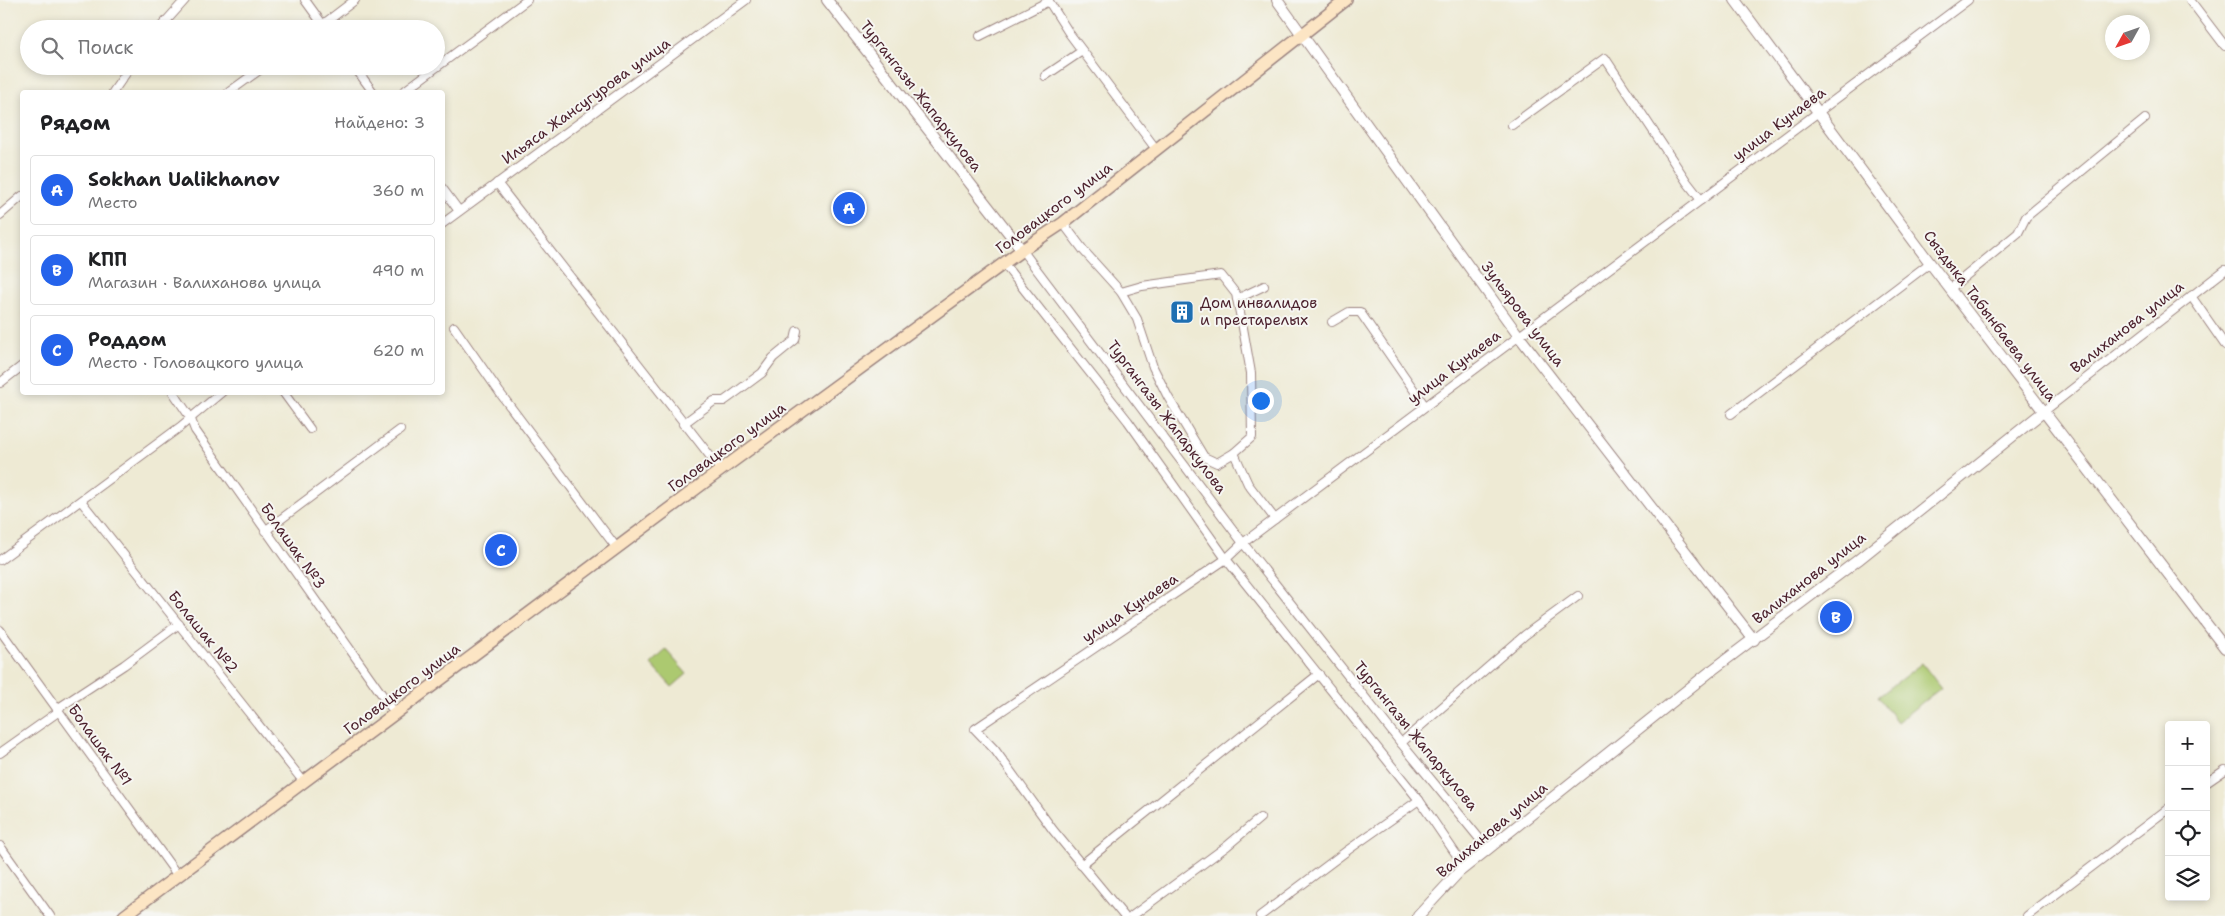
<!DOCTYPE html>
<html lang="ru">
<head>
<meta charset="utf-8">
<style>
	body { margin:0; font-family:"Shantell Sans",sans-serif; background:#f2f2f2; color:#202124 }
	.controls { position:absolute; right:15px; bottom:15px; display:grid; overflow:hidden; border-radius:5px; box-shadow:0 2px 8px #0003 }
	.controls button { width:45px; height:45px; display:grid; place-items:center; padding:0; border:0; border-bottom:1px solid #e0e0e0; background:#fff; color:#202124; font:25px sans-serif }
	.compass { position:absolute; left:2105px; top:15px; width:45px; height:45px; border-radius:50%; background:#fff; box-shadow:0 2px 8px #0003; rotate:230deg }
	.you { position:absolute; left:1260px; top:400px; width:18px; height:18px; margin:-12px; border:4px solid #fff; border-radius:50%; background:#1a73e8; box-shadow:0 0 0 8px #1a73e833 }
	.badge { display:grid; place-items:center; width:32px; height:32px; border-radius:50%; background:#2563eb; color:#fff; font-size:16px; font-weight:700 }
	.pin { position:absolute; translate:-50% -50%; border:2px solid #fff; box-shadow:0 1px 5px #0006 }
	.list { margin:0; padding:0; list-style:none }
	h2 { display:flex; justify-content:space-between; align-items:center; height:65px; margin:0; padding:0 20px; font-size:21px }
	h2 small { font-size:16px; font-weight:400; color:#757577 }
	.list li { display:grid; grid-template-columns:32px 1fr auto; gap:15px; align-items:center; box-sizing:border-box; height:70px; margin:0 10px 10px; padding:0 10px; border:1px solid #e0e0e0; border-radius:5px }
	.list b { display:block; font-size:19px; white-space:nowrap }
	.list p { margin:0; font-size:16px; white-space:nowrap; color:#757577 }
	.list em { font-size:16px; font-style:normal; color:#757577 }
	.icon { flex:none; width:28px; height:28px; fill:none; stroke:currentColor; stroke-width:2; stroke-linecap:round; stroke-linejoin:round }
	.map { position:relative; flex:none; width:2225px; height:916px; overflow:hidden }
	.search { position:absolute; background:#fff; box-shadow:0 2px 8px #0003; left:20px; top:20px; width:425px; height:55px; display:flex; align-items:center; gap:12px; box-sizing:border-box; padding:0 18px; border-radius:28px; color:#757577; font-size:19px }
	.panel { position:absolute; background:#fff; box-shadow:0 2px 8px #0003; left:20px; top:90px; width:425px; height:305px; border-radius:5px }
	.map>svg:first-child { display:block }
	.green { fill:#acc970; stroke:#7b744e }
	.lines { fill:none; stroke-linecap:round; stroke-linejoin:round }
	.minor-casing { stroke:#9c8480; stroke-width:10 }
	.tertiary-casing { stroke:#9c8480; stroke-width:12 }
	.secondary-casing { stroke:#9c8480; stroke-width:14 }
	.minor { stroke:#fff; stroke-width:8 }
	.tertiary { stroke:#fff; stroke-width:10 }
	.secondary { stroke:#fce5c4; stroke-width:11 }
	.labels { text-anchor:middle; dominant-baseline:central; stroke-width:4; stroke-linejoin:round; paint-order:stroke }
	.street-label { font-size:15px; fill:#4a1f2b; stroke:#f6f6f2 }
	.poi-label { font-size:15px; fill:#4a1f2b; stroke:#f6f6f2; text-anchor:start }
</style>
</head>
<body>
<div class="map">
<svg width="2225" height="916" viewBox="0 0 2225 916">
	<rect width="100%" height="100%" fill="#f6f6f2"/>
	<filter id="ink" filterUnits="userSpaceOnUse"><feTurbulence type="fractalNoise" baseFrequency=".02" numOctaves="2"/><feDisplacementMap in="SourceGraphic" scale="10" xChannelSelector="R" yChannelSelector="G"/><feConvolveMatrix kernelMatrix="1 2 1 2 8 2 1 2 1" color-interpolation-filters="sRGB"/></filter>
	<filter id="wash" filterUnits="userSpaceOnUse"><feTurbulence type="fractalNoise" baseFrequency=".0096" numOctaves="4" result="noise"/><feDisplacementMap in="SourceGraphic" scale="20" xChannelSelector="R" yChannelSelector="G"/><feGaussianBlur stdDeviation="1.12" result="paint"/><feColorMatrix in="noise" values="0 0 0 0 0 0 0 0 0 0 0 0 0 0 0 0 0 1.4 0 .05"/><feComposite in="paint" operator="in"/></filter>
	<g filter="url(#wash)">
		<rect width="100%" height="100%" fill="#eeead4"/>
		<!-- green -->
		<g class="green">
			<path d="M 666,650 L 687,674 L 672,687 L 651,664 Z"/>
			<path d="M 1922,663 L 1941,688 L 1897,722 L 1878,697 Z"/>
		</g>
	</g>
	<g filter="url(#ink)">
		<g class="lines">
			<!-- minor casing -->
			<g class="minor-casing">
				<g id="minor">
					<path d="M 305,0 L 326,29"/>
					<path d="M 1048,0 L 1069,33 L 1156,149"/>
					<path d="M 2190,0 L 2225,46"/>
					<path d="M 159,29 L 185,0"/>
					<path d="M 317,29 L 355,0"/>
					<path d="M 980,36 L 1049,1"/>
					<path d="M 354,66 L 373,92"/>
					<path d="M 1045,76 L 1082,51"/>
					<path d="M 113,92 L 131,66"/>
					<path d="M 229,92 L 265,66"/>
					<path d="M 403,92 L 527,0"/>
					<path d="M 1512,125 L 1605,58 L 1687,182 L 1701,200"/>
					<path d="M 497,183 L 721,470"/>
					<path d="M 442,188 L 459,211"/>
					<path d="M 0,215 L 22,196"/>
					<path d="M 1063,223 L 1084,251 L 1121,292 L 1137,319 L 1153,367 L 1168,397 L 1204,457 L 1217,463 L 1234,453 L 1248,484 L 1275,519"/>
					<path d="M 442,224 L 746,0"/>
					<path d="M 1022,250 L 1243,543 L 1401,743 L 1488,849"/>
					<path d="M 1004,264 L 1128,421 L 1226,559 L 1419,800 L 1460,860 L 1459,872"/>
					<path d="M 1951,288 L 2018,233 L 2026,217 L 2145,119"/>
					<path d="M 1121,292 L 1142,286 L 1221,275 L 1236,294 L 1243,328 L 1251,373 L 1252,437 L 1234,453"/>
					<path d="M 2191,296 L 2225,345"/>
					<path d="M 1237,299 L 1264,286"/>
					<path d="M 1332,322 L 1349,312 L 1360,312 L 1425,406"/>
					<path d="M 454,327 L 500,393 L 616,547"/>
					<path d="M 0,383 L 22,366"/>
					<path d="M 173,392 L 190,417 L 195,430 L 395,713"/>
					<path d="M 283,392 L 310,429"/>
					<path d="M 2043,412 L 2225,270"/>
					<path d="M 1731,414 L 1930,263"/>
					<path d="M 683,424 L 714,401 L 724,401 L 731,396 L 762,373 L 773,358 L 795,340 L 797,331"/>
					<path d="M 81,501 L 303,781"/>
					<path d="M 265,531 L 400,430"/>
					<path d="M 0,560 L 180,427 L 222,392"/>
					<path d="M 0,630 L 178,876"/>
					<path d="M 57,709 L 124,665 L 179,624"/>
					<path d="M 1401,743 L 1525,635 L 1578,596"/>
					<path d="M 0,753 L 58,712"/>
					<path d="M 2206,783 L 2225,770"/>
					<path d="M 0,846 L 50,916"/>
					<path d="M 1081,865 L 1319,674"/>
					<path d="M 1124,916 L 1053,830 L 995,750 L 975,729 L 1226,559 L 1243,543 L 1275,519 L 1968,0"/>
					<path d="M 1132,916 L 1227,846 L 1260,818"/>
					<path d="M 1260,916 L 1348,850 L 1419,800"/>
					<path d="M 2027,916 L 2169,808"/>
				</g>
			</g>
			<!-- tertiary casing -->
			<g class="tertiary-casing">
				<g id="tertiary">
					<path d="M 827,0 L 1022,250"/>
					<path d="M 1277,0 L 1518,335 L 1754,640"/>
					<path d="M 1735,0 L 1930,263 L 2225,648"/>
					<path d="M 1418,916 L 1459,872 L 1488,849 L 1711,671 L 1858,560 L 2043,412"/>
				</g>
			</g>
			<!-- secondary casing -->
			<g class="secondary-casing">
				<path id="secondary" d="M 124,916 L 721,470 L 1022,250 L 1063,223 L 1346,0"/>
			</g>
			<!-- minor -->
			<use href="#minor" class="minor"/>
			<!-- tertiary -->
			<use href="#tertiary" class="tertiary"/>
			<!-- secondary -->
			<use href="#secondary" class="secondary"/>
		</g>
	</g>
	<!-- icons -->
	<defs>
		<g id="building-square" transform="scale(1.25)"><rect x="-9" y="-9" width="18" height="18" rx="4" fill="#1f6fb2" stroke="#f6f6f2"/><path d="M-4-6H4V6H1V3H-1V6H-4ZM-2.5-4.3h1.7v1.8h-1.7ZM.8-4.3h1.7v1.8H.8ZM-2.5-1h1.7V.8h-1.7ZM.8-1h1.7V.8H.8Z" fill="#fff"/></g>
	</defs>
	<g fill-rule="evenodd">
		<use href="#building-square" x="1182" y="312"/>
	</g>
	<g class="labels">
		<!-- street labels -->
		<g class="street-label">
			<text transform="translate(921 96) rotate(52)">Тургангазы Жапаркулова</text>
			<text transform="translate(586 101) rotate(-36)">Ильяса Жансугурова улица</text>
			<text transform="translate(1779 124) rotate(-37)">улица Кунаева</text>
			<text transform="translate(1054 208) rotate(-37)">Головацкого улица</text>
			<text transform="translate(1523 314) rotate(53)">Зульярова улица</text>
			<text transform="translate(1990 316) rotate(53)">Сыздыка Табынбаева улица</text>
			<text transform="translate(2127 327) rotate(-38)">Валиханова улица</text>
			<text transform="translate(1454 367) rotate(-37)">улица Кунаева</text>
			<text transform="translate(1167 417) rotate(53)">Тургангазы Жапаркулова</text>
			<text transform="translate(727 447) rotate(-36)">Головацкого улица</text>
			<text transform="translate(293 546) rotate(55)">Болашак №3</text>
			<text transform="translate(1809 578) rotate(-38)">Валиханова улица</text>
			<text transform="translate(1130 608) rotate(-34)">улица Кунаева</text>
			<text transform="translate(203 632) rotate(51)">Болашак №2</text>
			<text transform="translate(402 689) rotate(-37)">Головацкого улица</text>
			<text transform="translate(1416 736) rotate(51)">Тургангазы Жапаркулова</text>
			<text transform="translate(100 745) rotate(54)">Болашак №1</text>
			<text transform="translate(1492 830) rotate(-40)">Валиханова улица</text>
		</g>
		<!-- poi labels -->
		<g class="poi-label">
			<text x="1200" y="303">Дом инвалидов<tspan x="1200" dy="17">и престарелых</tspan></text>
		</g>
	</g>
</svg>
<div class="controls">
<button>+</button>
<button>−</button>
<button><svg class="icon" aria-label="locate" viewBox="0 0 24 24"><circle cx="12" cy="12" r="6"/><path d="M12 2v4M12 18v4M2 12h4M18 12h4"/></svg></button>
<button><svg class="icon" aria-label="layers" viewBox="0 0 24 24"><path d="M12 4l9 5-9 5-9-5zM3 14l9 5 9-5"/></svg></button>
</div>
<svg class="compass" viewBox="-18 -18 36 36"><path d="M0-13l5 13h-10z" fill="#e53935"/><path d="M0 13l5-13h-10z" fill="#757577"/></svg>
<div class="you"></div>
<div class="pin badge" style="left:849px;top:208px">A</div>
<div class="pin badge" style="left:1836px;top:617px">B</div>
<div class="pin badge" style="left:501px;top:550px">C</div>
<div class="search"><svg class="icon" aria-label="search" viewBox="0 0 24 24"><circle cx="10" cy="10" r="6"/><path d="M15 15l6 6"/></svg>Поиск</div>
<section class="panel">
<h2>Рядом<small>Найдено: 3</small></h2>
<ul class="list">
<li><span class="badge">A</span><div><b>Sokhan Ualikhanov</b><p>Место</p></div><em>360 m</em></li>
<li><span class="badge">B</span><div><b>КПП</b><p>Магазин · Валиханова улица</p></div><em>490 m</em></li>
<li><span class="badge">C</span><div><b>Роддом</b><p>Место · Головацкого улица</p></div><em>620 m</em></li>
</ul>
</section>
</div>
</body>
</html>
